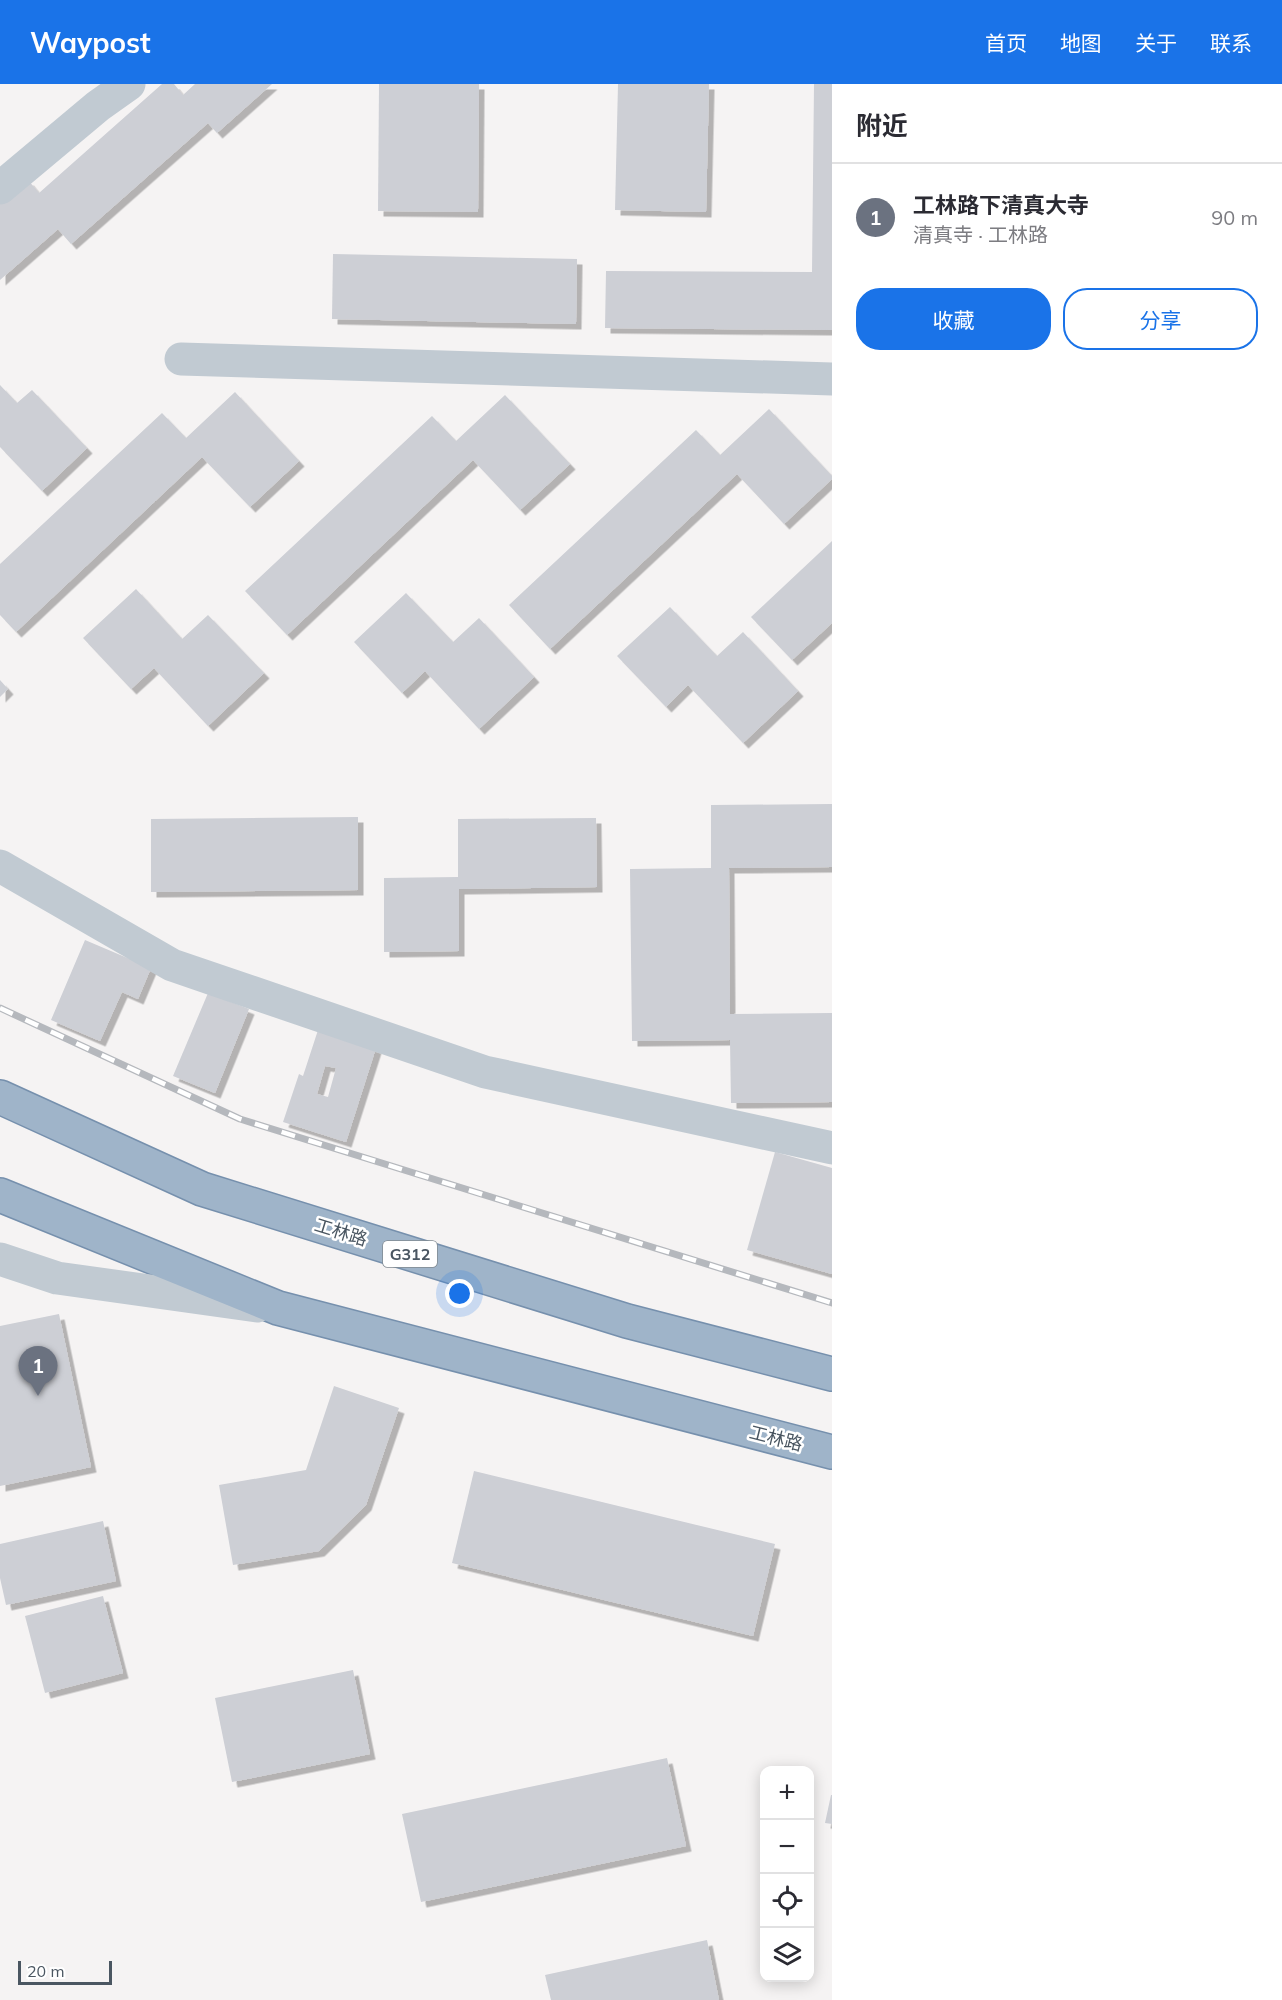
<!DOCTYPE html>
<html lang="zh">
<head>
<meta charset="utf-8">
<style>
	body { margin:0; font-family:Mulish,"Noto Sans SC",sans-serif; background:#f7f7f7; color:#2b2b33 }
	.controls { position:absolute; right:18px; bottom:18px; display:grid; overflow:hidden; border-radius:12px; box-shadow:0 3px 15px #0003 }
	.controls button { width:54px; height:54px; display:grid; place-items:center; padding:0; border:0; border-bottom:2px solid #e1e1e2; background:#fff; color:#2b2b33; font:30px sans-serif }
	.scale { position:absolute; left:18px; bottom:15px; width:94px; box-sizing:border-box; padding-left:6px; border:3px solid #4a5661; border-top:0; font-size:16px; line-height:21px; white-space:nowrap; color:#4a5661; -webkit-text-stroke:4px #fff; paint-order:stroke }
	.you { position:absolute; left:460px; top:1210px; width:21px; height:21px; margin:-15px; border:4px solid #fff; border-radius:50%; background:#1a73e8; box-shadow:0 0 0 9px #1a73e833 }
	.badge { display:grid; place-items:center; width:39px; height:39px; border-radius:50%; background:#1a73e8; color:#fff; font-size:20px; font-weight:700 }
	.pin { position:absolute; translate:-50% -50px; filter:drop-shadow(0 2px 3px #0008) }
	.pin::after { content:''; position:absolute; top:32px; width:21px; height:18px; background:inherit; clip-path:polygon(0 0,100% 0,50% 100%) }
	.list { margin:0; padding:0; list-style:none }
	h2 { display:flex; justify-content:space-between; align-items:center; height:78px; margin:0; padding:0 24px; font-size:26px }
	h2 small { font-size:20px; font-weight:400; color:#7c7c81 }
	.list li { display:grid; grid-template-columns:39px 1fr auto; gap:18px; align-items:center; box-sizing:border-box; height:108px; padding:0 24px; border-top:2px solid #e1e1e2 }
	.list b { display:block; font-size:22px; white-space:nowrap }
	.list p { margin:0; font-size:20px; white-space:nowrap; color:#7c7c81 }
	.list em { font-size:20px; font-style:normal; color:#7c7c81 }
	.actions { display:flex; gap:12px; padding:18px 24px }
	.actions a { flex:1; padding:14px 0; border:2px solid #1a73e8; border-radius:24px; text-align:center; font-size:21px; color:#1a73e8 }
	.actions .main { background:#1a73e8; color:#fff }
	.icon { flex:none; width:33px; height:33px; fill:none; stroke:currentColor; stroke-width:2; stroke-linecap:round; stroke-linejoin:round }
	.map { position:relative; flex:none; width:832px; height:1916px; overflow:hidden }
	header { display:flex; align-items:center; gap:36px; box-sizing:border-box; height:84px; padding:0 30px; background:#1a73e8; color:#fff }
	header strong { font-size:28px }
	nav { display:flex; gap:33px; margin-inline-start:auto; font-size:21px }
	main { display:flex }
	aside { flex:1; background:#fff }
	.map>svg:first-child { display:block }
	.building { fill:#cdcfd5; fill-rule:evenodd; filter:url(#shadow) }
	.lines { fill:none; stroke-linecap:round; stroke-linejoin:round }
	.trunk-casing { stroke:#7690ad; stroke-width:36 }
	.minor { stroke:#c1cad2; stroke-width:33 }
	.tertiary { stroke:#c1cad2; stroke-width:33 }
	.trunk { stroke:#9fb4c9; stroke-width:33 }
	.rail-casing { stroke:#b5b8bd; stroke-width:7 }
	.rail { stroke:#fff; stroke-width:4.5; stroke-dasharray:14; stroke-linecap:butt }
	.labels { text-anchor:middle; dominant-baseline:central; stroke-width:5; stroke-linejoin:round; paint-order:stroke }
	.shield { fill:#fff; stroke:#808990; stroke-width:1.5 }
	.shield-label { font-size:16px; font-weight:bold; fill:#4a5661 }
	.street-label { font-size:18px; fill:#4a5661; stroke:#fff }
</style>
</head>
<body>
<header>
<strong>Waypost</strong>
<nav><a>首页</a><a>地图</a><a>关于</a><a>联系</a></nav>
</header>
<main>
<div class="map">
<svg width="832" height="1916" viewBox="0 0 832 1916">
	<defs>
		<filter id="shadow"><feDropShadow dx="5.5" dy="5.5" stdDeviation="0" flood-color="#0004"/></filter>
	</defs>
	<rect width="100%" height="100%" fill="#f5f3f3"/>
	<!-- building -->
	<g class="building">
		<path d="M 162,0 L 174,0 L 183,11 L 195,0 L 272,0 L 217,49 L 208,39 L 71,160 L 58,145 L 0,196 L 0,120 L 28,96 L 39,109 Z"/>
		<path d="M 379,0 L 479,0 L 478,128 L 378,127 Z"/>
		<path d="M 618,0 L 709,0 L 706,128 L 615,126 Z"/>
		<path d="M 814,0 L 832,0 L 832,246 L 605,244 L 606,187 L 812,188 Z"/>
		<path d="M 333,170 L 577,175 L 576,240 L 332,235 Z"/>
		<path d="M 0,301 L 17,319 L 32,306 L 87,364 L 42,407 L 0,363 Z"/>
		<path d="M 235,308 L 299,377 L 250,423 L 202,373 L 16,548 L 0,531 L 0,480 L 162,329 L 186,354 Z"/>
		<path d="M 505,311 L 570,380 L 520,426 L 473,376 L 287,551 L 245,507 L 432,332 L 456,357 Z"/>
		<path d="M 769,325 L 832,392 L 832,395 L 784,440 L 737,390 L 550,565 L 509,521 L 696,346 L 720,371 Z"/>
		<path d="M 832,457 L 832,539 L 792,576 L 751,533 Z"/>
		<path d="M 136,505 L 182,555 L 208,531 L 264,589 L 208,642 L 154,584 L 131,605 L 83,554 Z"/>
		<path d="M 406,509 L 453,558 L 479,534 L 534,593 L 479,645 L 425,587 L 402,609 L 354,558 Z"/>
		<path d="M 670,523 L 717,572 L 743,548 L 798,607 L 743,659 L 688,601 L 666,623 L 617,572 Z"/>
		<path d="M 0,596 L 8,605 L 0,613 Z"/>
		<path d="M 832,720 L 832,783 L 729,784 L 730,930 L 832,929 L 832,1018 L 731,1019 L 730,956 L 632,957 L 630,785 L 711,784 L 711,721 Z"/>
		<path d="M 358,733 L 358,806 L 151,808 L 151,735 Z"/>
		<path d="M 596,734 L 597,803 L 459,805 L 459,867 L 384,868 L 384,794 L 458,793 L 458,735 Z"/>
		<path d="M 85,856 L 151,884 L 138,915 L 122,908 L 100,957 L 51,936 Z"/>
		<path d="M 208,909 L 249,925 L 215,1009 L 173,992 Z"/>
		<path d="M 318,946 L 376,964 L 346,1058 L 283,1038 L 299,990 L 303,992 ZM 325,982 L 336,984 L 328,1013 L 317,1010 Z"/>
		<path d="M 775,1068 L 832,1084 L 832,1190 L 747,1166 Z"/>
		<path d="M 59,1230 L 91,1383 L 0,1402 L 0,1242 Z"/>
		<path d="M 334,1302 L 399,1324 L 366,1421 L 319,1467 L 233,1481 L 219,1401 L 306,1386 Z"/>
		<path d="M 474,1387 L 775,1460 L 753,1552 L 452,1479 Z"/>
		<path d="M 103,1437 L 116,1497 L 6,1521 L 0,1494 L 0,1460 Z"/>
		<path d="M 103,1512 L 123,1589 L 45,1609 L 25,1532 Z"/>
		<path d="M 353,1586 L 370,1670 L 232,1698 L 215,1614 Z"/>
		<path d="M 667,1674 L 686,1762 L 421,1818 L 402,1730 Z"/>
		<path d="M 831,1711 L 832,1711 L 832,1740 L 825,1739 Z"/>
		<path d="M 707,1856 L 719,1916 L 551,1916 L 545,1891 Z"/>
	</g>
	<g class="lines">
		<!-- trunk casing -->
		<g class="trunk-casing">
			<g id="trunk">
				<path d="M 0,1013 L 202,1105 L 627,1237 L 832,1290"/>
				<path d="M 0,1111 L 278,1224 L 832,1368"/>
			</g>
		</g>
		<!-- minor -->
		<g class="minor">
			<path d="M 0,104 L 98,22 L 129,0"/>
			<path d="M 181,275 L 832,295"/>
			<path d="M 0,782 L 172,881 L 485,988 L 832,1064"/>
		</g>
		<!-- tertiary -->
		<path class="tertiary" d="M 0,1175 L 57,1194 L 257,1222"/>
		<!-- trunk -->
		<use href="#trunk" class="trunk"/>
		<!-- rail casing -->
		<g class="rail-casing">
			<path id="rail" d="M 0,924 L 240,1035 L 832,1219"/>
		</g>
		<!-- rail -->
		<use href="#rail" class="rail"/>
	</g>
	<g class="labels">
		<!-- shield labels -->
		<rect class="shield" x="383" y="1157" width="54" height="26" rx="4.5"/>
		<g class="shield-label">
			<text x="410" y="1170">G312</text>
		</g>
		<!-- street labels -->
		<g class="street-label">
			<text transform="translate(341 1148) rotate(17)">工林路</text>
			<text transform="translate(776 1354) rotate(14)">工林路</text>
		</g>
	</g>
</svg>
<div class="controls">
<button>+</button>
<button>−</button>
<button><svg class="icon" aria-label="locate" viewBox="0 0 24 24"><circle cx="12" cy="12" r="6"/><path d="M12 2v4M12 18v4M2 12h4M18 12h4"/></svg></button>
<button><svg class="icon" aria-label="layers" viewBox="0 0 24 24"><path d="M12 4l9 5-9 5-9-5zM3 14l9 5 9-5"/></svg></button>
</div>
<div class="scale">20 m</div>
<div class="you"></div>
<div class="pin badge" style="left:38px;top:1312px;background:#6b7280">1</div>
</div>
<aside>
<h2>附近<small></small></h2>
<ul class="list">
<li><span class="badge" style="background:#6b7280">1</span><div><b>工林路下清真大寺</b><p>清真寺 · 工林路</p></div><em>90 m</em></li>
</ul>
<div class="actions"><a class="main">收藏</a><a>分享</a></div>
</aside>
</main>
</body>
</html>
